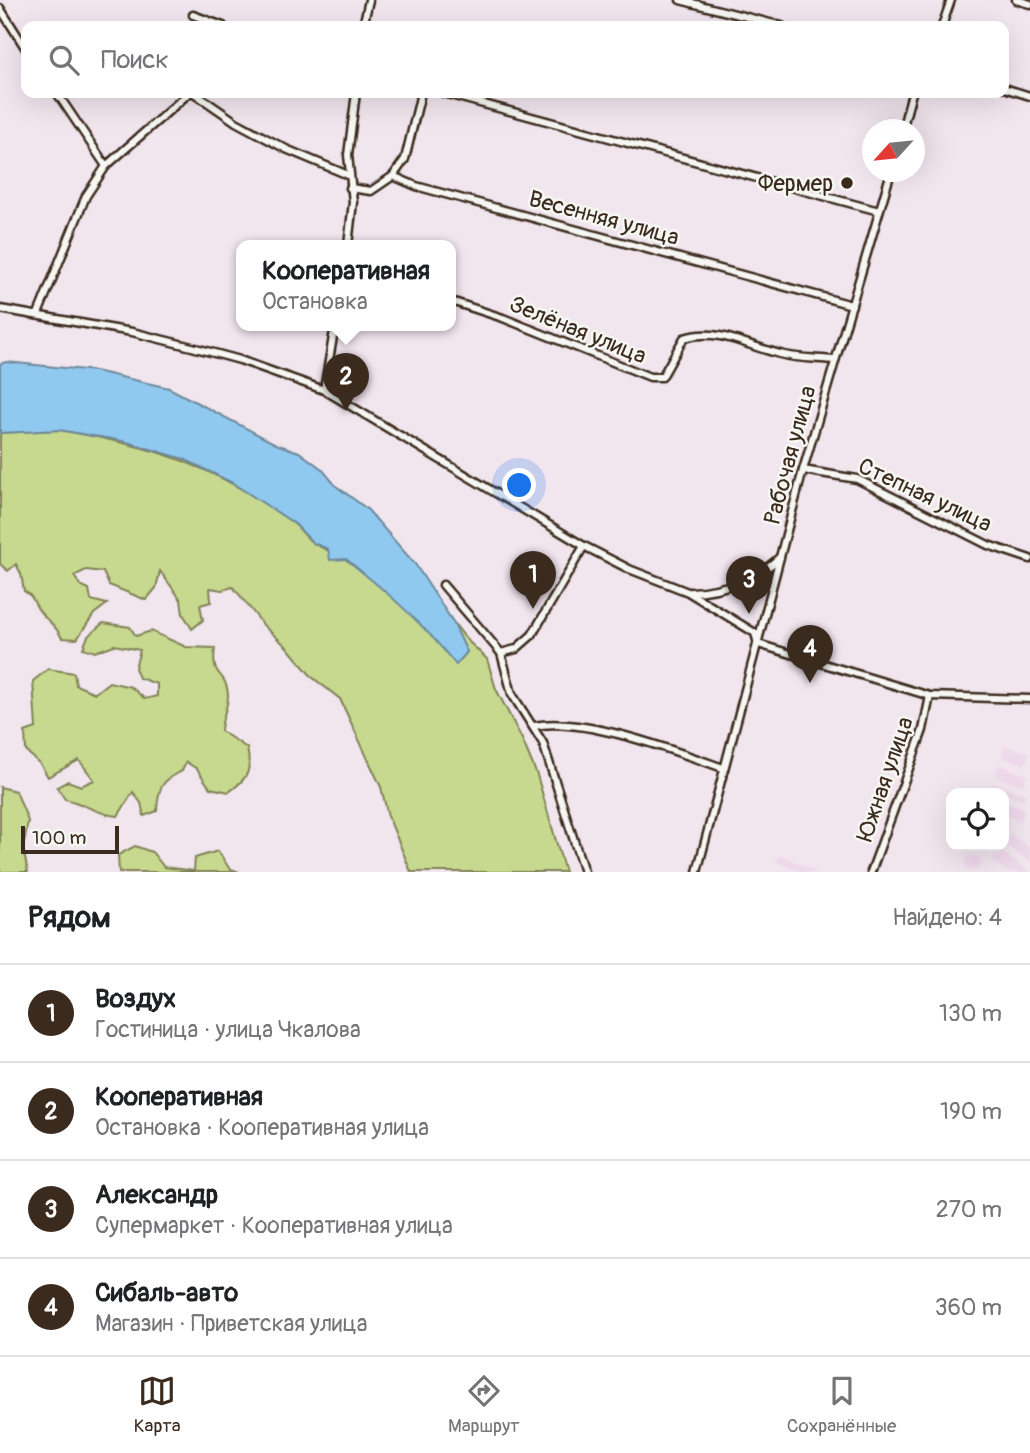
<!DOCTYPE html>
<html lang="ru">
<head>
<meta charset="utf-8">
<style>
	body { margin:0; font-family:Pangolin,sans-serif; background:#f2f2f2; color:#202124 }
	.controls { position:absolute; right:21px; bottom:21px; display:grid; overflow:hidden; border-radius:14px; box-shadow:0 7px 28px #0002 }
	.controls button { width:63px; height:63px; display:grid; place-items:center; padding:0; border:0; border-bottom:2px solid #e0e0e0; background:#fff; color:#202124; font:35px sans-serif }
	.compass { position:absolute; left:862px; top:119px; width:63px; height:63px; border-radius:50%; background:#fff; box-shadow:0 7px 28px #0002; rotate:243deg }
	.scale { position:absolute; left:21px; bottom:18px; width:98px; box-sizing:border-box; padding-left:7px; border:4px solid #3b2a1e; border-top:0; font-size:19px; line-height:24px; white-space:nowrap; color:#3b2a1e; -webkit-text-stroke:5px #f6f6f2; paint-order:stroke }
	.you { position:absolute; left:520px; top:486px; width:24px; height:24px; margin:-18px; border:5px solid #fff; border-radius:50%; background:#1a73e8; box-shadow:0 0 0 10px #1a73e833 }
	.badge { display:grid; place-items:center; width:46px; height:46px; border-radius:50%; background:#3b2a1e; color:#fff; font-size:23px; font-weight:700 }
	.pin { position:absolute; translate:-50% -58px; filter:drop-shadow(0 2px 4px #0008) }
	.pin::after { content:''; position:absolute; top:37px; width:24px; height:21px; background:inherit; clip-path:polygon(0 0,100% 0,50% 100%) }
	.popup { position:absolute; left:236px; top:240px; width:220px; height:91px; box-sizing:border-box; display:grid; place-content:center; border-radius:14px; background:#fff; filter:drop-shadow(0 2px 5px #0005); font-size:23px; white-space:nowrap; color:#757577 }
	.popup b { font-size:26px; color:#202124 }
	.popup::after { content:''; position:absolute; left:50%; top:100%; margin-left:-14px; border:14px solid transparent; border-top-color:#fff }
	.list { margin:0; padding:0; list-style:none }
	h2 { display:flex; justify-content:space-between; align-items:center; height:91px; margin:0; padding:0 28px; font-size:30px }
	h2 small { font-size:23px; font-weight:400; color:#757577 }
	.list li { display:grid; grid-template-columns:46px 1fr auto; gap:21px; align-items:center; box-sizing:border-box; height:98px; padding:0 28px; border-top:2px solid #e0e0e0 }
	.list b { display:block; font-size:26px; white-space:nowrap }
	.list p { margin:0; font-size:23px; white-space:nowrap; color:#757577 }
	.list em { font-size:23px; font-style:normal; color:#757577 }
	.icon { flex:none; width:38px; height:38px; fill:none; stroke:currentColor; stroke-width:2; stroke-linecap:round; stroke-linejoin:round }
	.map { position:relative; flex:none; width:1030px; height:872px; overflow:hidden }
	.search { position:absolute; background:#fff; box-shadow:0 7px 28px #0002; left:21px; right:21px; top:21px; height:77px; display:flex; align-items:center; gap:18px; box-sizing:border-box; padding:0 24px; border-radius:14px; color:#757577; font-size:26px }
	.sheet { height:483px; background:#fff }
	nav { display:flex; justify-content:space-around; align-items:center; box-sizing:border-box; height:98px; border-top:2px solid #e0e0e0; background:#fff; font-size:19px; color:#757577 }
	nav a { display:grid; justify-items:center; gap:4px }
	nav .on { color:#3b2a1e }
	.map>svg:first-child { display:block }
	.built { fill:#eed9eb }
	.green { fill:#c6d98e; stroke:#808256; stroke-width:2 }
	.water { fill:#90c9ef; stroke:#6e899b; stroke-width:2 }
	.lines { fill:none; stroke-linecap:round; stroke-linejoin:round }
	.minor-casing { stroke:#3b2a1e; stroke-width:11 }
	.minor { stroke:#f6f6f2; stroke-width:6 }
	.poi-dot { fill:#3b2a1e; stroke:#f6f6f2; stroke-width:2.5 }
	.labels { text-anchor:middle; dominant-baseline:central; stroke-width:5; stroke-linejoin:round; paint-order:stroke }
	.poi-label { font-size:23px; fill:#3b2a1e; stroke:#f6f6f2; text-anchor:end }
	.street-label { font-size:23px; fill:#3b2a1e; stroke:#f6f6f2 }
</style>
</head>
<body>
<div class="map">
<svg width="1030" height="872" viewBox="0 0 1030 872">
	<rect width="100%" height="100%" fill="#f1e5ee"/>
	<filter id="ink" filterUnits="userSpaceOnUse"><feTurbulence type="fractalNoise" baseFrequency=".0143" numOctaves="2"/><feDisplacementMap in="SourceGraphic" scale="14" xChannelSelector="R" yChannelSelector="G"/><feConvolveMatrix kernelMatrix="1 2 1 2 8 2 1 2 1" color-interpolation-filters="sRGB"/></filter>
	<g filter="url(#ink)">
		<!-- built -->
		<g class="built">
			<path d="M 1005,746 L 1029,753 L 1025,765 L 1001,757 Z"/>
			<path d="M 999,765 L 1027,775 L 1023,786 L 995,776 Z"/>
			<path d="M 993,783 L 1025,795 L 1023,801 L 991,789 Z"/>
			<path d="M 1004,802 L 1025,810 L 1021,821 L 1004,815 Z"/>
			<path d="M 1010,834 L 1030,848 L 1030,862 L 1004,844 Z"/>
			<path d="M 999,850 L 1030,872 L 1008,872 L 992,860 Z"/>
			<path d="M 779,855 L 819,872 L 802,872 L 776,862 Z"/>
			<circle cx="973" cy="863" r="8"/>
		</g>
		<!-- green -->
		<g class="green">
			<path d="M 59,430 C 153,446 216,465 293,523 C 300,528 305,537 312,542 C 321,549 335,552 345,559 C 387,586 425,626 456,664 L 467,652 L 444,610 L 467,640 L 487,659 L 496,689 L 522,739 L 537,775 L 565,872 L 411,872 L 388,816 L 381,787 L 340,699 L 312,677 L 287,647 L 265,627 L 233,587 L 222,590 L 210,588 L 211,602 L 200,605 L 203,620 L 192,629 L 183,614 L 181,600 L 160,571 L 156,588 L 146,600 L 109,585 L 103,572 L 86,570 L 74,576 L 80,585 L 89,589 L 91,600 L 107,604 L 94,614 L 77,639 L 62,638 C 55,624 49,623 41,613 C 33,604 35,597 24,591 L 21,574 L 16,564 L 8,571 L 0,564 L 0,433 Z"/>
			<path d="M 103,623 L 130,627 L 136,636 L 151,631 L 186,647 L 215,648 C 211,678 223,670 227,688 C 231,704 221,716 221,731 L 247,748 C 252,772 248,778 229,792 L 210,788 L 197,769 L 186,762 L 182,771 C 161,780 158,789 157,811 L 144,816 L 141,803 L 133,792 L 118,816 C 99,815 83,803 65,799 L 57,787 L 68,781 L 81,786 L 94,780 L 79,760 L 48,777 L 40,764 L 26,751 L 25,732 L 36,728 L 33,681 L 48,669 L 74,673 L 76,685 L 95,693 L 109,682 L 131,687 L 145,699 L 157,696 L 157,684 L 139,678 L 135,668 L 140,650 L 114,645 L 95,652 L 83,648 L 88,636 Z"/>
			<path d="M 0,787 L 16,791 L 28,821 L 23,849 L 28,872 L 0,872 Z"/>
			<path d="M 135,846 L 152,852 L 164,867 L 194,871 L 195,858 L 218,851 L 229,868 L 239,872 L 119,872 L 118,855 Z"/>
		</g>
		<!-- water -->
		<path class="water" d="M 6,362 L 95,371 L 169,388 L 276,444 L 299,452 L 322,469 L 336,486 L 367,509 L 415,564 L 453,622 L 467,652 L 456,665 C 424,624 386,591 346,559 L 330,560 L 328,549 L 313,543 L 295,524 L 231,482 L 184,459 L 123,441 L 59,430 L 0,433 L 0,364 Z"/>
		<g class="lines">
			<!-- minor casing -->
			<g class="minor-casing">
				<g id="minor">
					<path d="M 680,0 L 782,26"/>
					<path d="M 1016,0 L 1030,4"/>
					<path d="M 0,8 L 26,49"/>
					<path d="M 193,15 L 223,26"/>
					<path d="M 363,26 L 369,0"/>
					<path d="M 942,26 L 951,0"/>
					<path d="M 1004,88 L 1030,96"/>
					<path d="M 194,93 L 236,122 L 286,149 L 348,175"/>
					<path d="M 443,93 L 879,211"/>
					<path d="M 902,130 L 912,93"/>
					<path d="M 106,166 L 189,93"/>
					<path d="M 393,176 L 405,159 L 421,93"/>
					<path d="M 350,188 L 371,191 L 393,176 L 416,186 L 852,305"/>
					<path d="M 348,245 L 353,202 L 348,155 L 356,93"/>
					<path d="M 451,301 L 503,318 L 650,377 L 662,377 L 684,338 C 718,327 747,346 780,354 C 798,359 817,358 835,360"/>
					<path d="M 0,309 L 132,332 L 192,347 L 240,360 L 324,390 L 584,546 L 629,569 L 688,592 L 755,633 L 758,644 L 930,696 L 1030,699"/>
					<path d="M 38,314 L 86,196 L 106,166 L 57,93"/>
					<path d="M 324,390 L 335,325"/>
					<path d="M 803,470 L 857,479 L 988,545 L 1030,559"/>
					<path d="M 443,585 L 501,653 L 512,694 L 543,743 L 584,872"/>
					<path d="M 691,592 C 722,591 757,579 780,557"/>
					<path d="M 501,653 L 516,649 L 532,635 L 584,546"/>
					<path d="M 534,726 C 583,716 675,751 723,768"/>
					<path d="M 697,872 L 803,470 L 891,172"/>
					<path d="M 871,872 L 923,730 L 930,696"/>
				</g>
			</g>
			<!-- minor -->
			<use href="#minor" class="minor"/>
		</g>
	</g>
	<!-- markers -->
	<circle class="poi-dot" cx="847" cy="183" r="7"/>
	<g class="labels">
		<!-- poi labels -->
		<g class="poi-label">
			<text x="833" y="183">Фермер</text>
		</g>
		<!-- street labels -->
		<g class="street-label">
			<text transform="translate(604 218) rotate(15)">Весенняя улица</text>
			<text transform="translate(578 330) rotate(22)">Зелёная улица</text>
			<text transform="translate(790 455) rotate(-75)">Рабочая улица</text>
			<text transform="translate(925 495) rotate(25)">Степная улица</text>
			<text transform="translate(885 779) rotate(-71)">Южная улица</text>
		</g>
	</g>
</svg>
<div class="controls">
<button><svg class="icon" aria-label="locate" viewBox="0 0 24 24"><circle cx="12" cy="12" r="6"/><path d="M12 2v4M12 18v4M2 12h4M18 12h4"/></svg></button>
</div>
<svg class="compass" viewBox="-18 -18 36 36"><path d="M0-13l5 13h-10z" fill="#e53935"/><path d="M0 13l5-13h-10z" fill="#757577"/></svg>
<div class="scale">100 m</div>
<div class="you"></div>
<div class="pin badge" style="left:533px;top:609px">1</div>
<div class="pin badge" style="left:346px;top:411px">2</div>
<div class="popup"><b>Кооперативная</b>Остановка</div>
<div class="pin badge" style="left:749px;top:614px">3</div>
<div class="pin badge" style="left:810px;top:683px">4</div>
<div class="search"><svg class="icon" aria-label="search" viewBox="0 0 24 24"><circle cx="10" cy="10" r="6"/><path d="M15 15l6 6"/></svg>Поиск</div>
</div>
<section class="sheet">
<h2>Рядом<small>Найдено: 4</small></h2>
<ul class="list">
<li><span class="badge">1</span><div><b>Воздух</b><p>Гостиница · улица Чкалова</p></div><em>130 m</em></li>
<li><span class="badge">2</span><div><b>Кооперативная</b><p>Остановка · Кооперативная улица</p></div><em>190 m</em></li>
<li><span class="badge">3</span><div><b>Александр</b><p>Супермаркет · Кооперативная улица</p></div><em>270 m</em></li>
<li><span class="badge">4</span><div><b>Сибаль-авто</b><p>Магазин · Приветская улица</p></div><em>360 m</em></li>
</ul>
</section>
<nav>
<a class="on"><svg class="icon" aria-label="map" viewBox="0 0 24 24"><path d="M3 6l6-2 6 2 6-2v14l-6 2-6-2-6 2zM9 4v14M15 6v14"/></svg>Карта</a>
<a><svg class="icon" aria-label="directions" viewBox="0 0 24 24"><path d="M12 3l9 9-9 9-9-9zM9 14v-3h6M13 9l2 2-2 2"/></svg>Маршрут</a>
<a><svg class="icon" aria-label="saved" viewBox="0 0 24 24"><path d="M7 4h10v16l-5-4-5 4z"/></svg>Сохранённые</a>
</nav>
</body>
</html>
